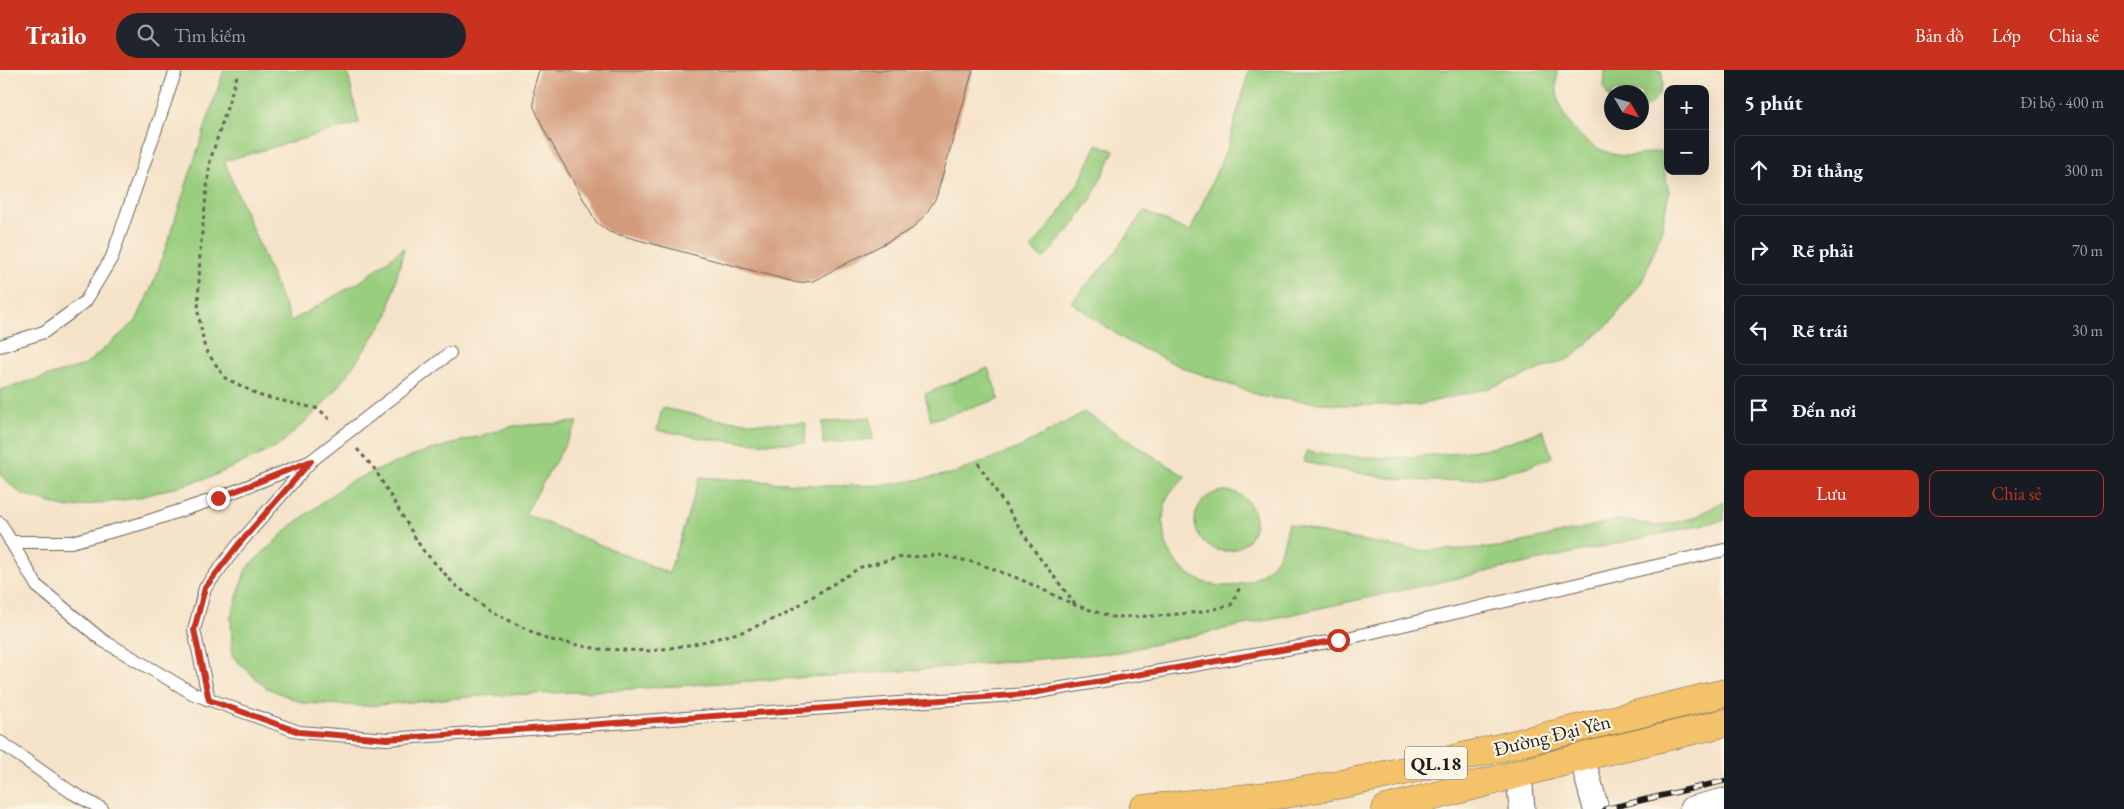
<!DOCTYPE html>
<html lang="vi">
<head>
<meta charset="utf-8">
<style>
	body { margin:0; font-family:"EB Garamond",serif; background:#20242c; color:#f1f3f6 }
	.controls { position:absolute; right:15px; top:15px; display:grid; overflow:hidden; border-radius:10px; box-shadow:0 5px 20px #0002 }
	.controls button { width:45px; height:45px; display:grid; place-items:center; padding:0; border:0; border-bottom:1px solid #363941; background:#171b24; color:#f1f3f6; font:25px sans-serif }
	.compass { position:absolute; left:1604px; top:15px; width:45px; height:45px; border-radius:50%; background:#171b24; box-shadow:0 5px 20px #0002; rotate:128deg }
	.stop { position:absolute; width:15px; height:15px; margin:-11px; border:4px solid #c8321e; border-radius:50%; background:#fff }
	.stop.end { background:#c8321e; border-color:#fff; box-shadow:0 1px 5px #0008 }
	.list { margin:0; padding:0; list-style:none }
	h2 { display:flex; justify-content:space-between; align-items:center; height:65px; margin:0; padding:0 20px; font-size:21px }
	h2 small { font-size:16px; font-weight:400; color:#9ea1a6 }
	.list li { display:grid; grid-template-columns:32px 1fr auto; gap:15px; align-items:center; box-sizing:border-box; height:70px; margin:0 10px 10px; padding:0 10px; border:1px solid #363941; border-radius:10px }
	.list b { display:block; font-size:19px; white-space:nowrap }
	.list em { font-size:16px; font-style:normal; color:#9ea1a6 }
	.actions { display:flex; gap:10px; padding:15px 20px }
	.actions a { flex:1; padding:11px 0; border:1px solid #c8321e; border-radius:10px; text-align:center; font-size:18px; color:#c8321e }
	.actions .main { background:#c8321e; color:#fff }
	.icon { flex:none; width:28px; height:28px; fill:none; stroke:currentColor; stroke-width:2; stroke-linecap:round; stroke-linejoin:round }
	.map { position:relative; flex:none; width:1724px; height:739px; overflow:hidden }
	header { display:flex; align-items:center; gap:30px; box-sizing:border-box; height:70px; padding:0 25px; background:#c8321e; color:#fff }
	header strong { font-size:24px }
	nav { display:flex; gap:28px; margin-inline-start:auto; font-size:18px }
	.search { width:350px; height:45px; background:#20242c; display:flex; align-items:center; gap:12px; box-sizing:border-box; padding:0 18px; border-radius:28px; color:#9ea1a6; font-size:19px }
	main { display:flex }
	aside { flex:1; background:#171b24 }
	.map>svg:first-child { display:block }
	.green { fill:#99ce7f; stroke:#5a754e }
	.building { fill:#d39b7c }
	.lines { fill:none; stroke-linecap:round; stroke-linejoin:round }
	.service-casing { stroke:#686259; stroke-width:14 }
	.minor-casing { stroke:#686259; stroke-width:27 }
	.trunk-casing { stroke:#686259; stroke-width:29 }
	.path { stroke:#686259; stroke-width:3; stroke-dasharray:4 4; stroke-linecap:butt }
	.service { stroke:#fff; stroke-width:12 }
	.minor { stroke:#fff; stroke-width:25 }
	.trunk { stroke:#f4c26a; stroke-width:28 }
	.rail-casing { stroke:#1c1c1c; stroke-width:5.5 }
	.rail { stroke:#fcf5e5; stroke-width:4; stroke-dasharray:11; stroke-linecap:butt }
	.route { stroke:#c8321e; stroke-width:6 }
	.labels { text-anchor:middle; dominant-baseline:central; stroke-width:4.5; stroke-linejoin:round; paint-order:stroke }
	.shield { fill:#fcf5e5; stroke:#5f5d58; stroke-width:1 }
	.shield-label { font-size:19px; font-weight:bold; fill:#1c1c1c }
	.street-label { font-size:20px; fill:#1c1c1c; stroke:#fcf5e5 }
</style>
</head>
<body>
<header>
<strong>Trailo</strong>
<div class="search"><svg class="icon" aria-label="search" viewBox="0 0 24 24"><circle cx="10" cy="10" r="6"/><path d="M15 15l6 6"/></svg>Tìm kiếm</div>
<nav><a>Bản đồ</a><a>Lớp</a><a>Chia sẻ</a></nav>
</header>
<main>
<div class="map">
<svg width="1724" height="739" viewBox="0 0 1724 739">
	<rect width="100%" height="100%" fill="#fcf5e5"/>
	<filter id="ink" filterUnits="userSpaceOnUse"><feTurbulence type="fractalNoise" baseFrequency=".02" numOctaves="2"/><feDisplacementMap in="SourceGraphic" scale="10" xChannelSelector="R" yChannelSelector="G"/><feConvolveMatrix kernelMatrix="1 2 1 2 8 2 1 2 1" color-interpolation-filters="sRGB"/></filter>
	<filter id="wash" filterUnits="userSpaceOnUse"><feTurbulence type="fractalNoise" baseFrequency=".0096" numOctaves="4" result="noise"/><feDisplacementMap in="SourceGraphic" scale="20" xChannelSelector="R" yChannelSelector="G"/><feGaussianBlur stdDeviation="1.12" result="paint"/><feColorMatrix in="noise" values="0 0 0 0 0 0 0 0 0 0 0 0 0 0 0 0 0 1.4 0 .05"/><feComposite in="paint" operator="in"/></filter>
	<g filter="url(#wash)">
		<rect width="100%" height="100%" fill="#f5e3c9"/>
		<!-- green -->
		<g class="green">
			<path d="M 224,0 L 347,0 L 359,53 L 224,91 L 291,251 L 361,211 L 404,178 L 387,247 L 347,305 L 319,339 L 277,377 L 211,407 L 137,428 L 67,438 L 22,424 L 0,405 L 0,320 L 85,295 L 136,251 L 156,207 Z"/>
			<path d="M 1249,0 L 1557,0 C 1557,8 1556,16 1557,23 C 1561,56 1593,84 1625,86 C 1636,87 1649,82 1660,81 L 1669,122 L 1661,163 L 1642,212 L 1611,252 L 1571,288 L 1489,318 L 1418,335 L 1345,335 L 1264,327 L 1181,297 L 1125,270 L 1071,232 L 1115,183 L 1144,141 L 1190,162 L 1228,76 Z"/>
			<path d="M 1605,0 L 1661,0 C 1666,18 1658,30 1643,39 L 1642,22 L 1612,22 L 1611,31 L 1604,18 Z"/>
			<path d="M 1097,74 L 1114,81 L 1091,129 L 1070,159 L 1043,189 L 1031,179 L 1058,145 L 1080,111 Z"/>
			<path d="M 988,298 L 999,329 L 931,350 L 925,324 Z"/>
			<path d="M 662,338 L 716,349 L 759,353 L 806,353 L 805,373 L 757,373 L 714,370 L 657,360 Z"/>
			<path d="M 1084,342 L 1186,407 C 1181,412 1174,417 1170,423 C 1165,431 1163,444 1163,453 C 1163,512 1237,539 1274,492 C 1283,481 1286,467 1288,453 L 1326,464 L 1421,481 L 1501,477 L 1619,450 L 1657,456 L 1694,448 L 1724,431 L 1724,450 L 1119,582 L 916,600 L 600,621 L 481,626 L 366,636 L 303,633 L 265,617 L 232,586 L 231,547 L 246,499 L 290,457 L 349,412 L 417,384 L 514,356 L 578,352 L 525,444 L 669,503 L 700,407 L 826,416 L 888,415 L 955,403 L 1021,377 Z"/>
			<path d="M 870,347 L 873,369 L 823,374 L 822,352 Z"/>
			<path d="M 1543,360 L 1552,387 C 1467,425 1391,411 1304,392 L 1306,381 L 1342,386 L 1393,388 L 1447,384 L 1491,378 Z"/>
			<circle cx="1225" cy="451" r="30"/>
		</g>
		<g id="blocks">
			<!-- building -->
			<path class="building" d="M 539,0 L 973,0 L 936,128 L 925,145 L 912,159 L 813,211 L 798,213 L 609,162 L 597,153 L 544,60 L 534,37 L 534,17 Z"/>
		</g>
	</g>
	<g filter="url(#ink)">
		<use href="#blocks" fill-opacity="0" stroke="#686259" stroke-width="1"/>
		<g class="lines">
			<!-- service casing -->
			<g class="service-casing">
				<g id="service">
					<path d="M 0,276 L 44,262 L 85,232 L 112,187 L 176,0"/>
					<path d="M 0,453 L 37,516 L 102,570 L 194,624 L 299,662 L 387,669 L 1027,624 L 1339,570 L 1724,480"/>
					<path d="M 11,472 L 71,472 L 140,454 L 218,428 L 309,392"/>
					<path d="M 209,630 L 194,560 L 205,518 L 238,475 L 311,391 L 450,283"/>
					<path d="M 0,672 L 71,722 L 102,739"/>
				</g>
			</g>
			<!-- minor casing -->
			<g class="minor-casing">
				<g id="minor">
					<path d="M 1582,687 L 1596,739"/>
					<path d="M 1519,704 L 1522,739"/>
					<path d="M 1692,739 L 1724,731"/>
				</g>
			</g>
			<!-- trunk casing -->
			<g class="trunk-casing">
				<g id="trunk">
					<path d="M 1143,739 L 1285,724 L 1337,715 L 1404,701 L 1724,623"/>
					<path d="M 1386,739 L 1582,687 L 1724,653"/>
				</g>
			</g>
			<!-- path -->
			<g class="path">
				<path d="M 237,6 L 210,91 L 200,181 L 198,242 L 205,279 L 225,308 L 261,326 L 319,339 L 331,351"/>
				<path d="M 357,379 L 374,398 L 422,479 L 455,515 L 490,541 L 546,569 L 598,579 L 651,581 L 694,574 L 742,562 L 781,546 L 861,497 L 896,488 L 939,485 L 977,493 L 1022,510 L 1075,535 L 1112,547 L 1156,546 L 1201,542 L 1231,535 L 1241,515"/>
				<path d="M 978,393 L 1036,483 L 1075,534"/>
			</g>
			<!-- service -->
			<use href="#service" class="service"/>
			<!-- minor -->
			<use href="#minor" class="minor"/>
			<!-- trunk -->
			<use href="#trunk" class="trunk"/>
			<!-- rail casing -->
			<g class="rail-casing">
				<path id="rail" d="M 1605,739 L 1724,711"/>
			</g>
			<!-- rail -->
			<use href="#rail" class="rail"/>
		</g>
	</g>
	<g class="lines" filter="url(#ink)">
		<!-- route -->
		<path class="route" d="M 218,428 L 311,391 L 238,475 L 205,518 L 194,560 L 209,630 L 299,662 L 387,669 L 1027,624 L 1338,570"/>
	</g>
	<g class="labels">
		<!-- shield labels -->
		<rect class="shield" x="1405" y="676.5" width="62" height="33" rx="4"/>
		<g class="shield-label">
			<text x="1436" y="693">QL.18</text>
		</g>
		<!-- street labels -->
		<g class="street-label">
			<text transform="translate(1552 665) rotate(-14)">Đường Đại Yên</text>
		</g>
	</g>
</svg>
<div class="controls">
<button>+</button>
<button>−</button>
</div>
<svg class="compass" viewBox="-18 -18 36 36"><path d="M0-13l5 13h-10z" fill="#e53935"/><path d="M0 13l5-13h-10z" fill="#9ea1a6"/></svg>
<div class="stop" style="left:1338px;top:570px"></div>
<div class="stop end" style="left:218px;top:428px"></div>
</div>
<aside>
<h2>5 phút<small>Đi bộ · 400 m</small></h2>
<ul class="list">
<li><svg class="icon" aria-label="ahead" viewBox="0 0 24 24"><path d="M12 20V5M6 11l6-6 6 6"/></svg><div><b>Đi thẳng</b></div><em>300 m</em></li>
<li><svg class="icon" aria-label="right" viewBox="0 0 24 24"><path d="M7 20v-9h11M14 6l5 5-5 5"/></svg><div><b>Rẽ phải</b></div><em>70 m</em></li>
<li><svg class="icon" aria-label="left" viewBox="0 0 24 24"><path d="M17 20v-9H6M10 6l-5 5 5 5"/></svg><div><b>Rẽ trái</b></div><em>30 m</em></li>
<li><svg class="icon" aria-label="arrive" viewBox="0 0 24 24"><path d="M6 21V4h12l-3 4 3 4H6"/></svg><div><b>Đến nơi</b></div></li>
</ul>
<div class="actions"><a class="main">Lưu</a><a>Chia sẻ</a></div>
</aside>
</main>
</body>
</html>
